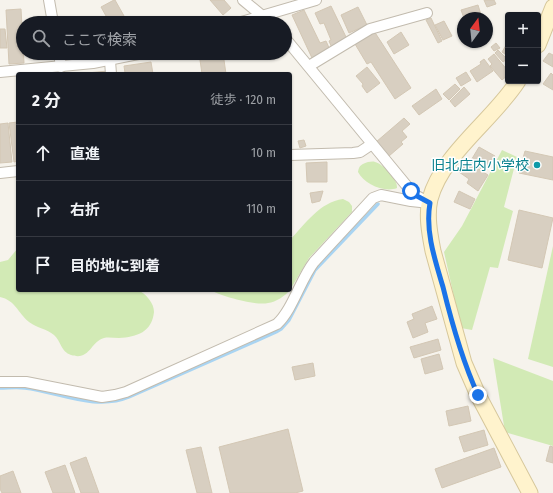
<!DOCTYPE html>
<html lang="ja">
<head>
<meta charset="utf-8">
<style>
	body { margin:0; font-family:"Fira Sans Condensed","Noto Sans JP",sans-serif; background:#20242c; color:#f1f3f6 }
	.controls { position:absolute; right:12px; top:12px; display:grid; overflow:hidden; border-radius:4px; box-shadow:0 1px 3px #0004 }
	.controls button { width:36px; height:36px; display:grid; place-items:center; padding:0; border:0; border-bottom:1px solid #363941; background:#171b24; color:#f1f3f6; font:20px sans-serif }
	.compass { position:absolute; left:457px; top:12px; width:36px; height:36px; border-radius:50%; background:#171b24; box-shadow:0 1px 3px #0004; rotate:15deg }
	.stop { position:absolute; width:12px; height:12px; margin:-9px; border:3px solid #1a73e8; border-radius:50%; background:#fff }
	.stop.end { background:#1a73e8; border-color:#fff; box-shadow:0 1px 4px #0008 }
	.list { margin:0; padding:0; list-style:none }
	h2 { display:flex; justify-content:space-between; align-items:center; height:52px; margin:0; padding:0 16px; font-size:17px }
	h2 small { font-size:13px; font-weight:400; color:#9ea1a6 }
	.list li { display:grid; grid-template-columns:26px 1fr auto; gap:12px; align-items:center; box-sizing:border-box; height:56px; padding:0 16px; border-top:1px solid #363941 }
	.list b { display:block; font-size:15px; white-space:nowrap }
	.list em { font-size:13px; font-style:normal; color:#9ea1a6 }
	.icon { flex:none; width:22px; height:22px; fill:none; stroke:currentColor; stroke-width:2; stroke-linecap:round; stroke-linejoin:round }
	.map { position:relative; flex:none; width:553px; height:493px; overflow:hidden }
	.search { position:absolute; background:#171b24; box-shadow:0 1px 3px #0004; left:16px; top:16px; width:276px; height:44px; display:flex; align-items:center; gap:10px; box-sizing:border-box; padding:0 14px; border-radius:22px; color:#9ea1a6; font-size:15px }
	.panel { position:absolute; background:#171b24; box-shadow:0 1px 3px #0004; left:16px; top:72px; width:276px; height:220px; border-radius:4px }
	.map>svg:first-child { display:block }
	.green { fill:#d2eab5 }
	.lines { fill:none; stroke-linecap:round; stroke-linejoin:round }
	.stream { stroke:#a9d4f2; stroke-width:3.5 }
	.building { fill:#d8cfc1; stroke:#d3c7b4 }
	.street-casing { stroke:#c2bbae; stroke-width:12 }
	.secondary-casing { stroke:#d6c79b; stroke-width:17 }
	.street { stroke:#fff; stroke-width:10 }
	.secondary { stroke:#fff3cd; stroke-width:15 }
	.route { stroke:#1a73e8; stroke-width:5 }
	.culture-dot { fill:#0f9aa8; stroke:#fff; stroke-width:1.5 }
	.labels { text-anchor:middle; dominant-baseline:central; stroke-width:3; stroke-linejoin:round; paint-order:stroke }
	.culture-label { font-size:14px; fill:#0d838f; stroke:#fff; text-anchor:end }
</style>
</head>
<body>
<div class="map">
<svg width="553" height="493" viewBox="0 0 553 493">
	<rect width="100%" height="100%" fill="#f6f3ec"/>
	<!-- green -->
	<g class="green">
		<path d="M 502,150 L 517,157 L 504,207 L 513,211 L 498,268 L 490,267 L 472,330 L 461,328 L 444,252 L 462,226 Z"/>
		<path d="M 368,162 C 370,162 373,161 375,162 C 383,164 398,179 397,188 C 384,193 364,184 358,172 C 359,165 362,164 368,162 Z"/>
		<path d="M 343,199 L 349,202 L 352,206 L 352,212 L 309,258 L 290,290 L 290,240 C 305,224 320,202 343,199 Z"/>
		<path d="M 553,246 L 553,367 L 528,359 Z"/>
		<path d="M 18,248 L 18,290 L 138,290 C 146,294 154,303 154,312 C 152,332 137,337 119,338 C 114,338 108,337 104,338 C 90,342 90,361 71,355 C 61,352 61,341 54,335 C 47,329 37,328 29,322 C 18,313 15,300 0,297 L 0,262 L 8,260 Z"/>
		<path d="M 210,290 L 290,290 C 285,296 276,302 268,303 C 256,306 221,296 210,290 Z"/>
		<path d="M 493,358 L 553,381 L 553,446 L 505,432 Z"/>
	</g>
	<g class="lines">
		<!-- stream -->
		<path class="stream" d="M 0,388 C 8,388 17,387 25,388 C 59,392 95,411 129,397 L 276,332 L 281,329 L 289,320 L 315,270 L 378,204"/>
	</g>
	<!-- building -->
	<g class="building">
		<path d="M 114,0 L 115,0 L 128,23 L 110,23 L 101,7 Z"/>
		<path d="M 210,0 L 224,0 L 231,8 L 223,15 Z"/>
		<path d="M 484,0 L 494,0 L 496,4 L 487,7 Z"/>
		<path d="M 478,5 L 482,18 L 464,18 L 461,10 Z"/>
		<path d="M 331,6 L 347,39 L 332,48 L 329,41 L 331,40 L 324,23 L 320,24 L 315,13 Z"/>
		<path d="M 358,7 L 367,25 L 349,33 L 341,15 Z"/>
		<path d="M 21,9 L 24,63 L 9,64 L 6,10 Z"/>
		<path d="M 304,10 L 320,43 L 326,41 L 330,50 L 312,58 L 292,15 Z"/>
		<path d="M 431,18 L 442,41 L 438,43 L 426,20 Z"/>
		<path d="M 444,21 L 452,36 L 443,40 L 435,25 Z"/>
		<path d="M 0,29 L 5,29 L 7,48 L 0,48 Z"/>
		<path d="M 374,31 L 411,88 L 395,99 L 371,62 L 367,64 L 355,44 Z"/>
		<path d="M 401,32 L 409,45 L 394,54 L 387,42 Z"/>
		<path d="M 508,42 L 508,56 L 502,52 Z"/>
		<path d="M 496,43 L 500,48 L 494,51 L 491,47 Z"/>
		<path d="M 498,50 L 507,59 L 503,62 L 495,53 Z"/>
		<path d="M 199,53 L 223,53 L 226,74 L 202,74 Z"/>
		<path d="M 252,53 L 261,53 L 262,55 L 253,58 Z"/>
		<path d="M 549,53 L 553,55 L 553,67 L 543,61 Z"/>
		<path d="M 494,54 L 508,71 L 508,75 L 502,80 L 490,66 L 492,64 L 488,59 Z"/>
		<path d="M 484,59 L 493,71 L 477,82 L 470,71 L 481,64 L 480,62 Z"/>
		<path d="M 151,62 L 153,74 L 119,74 L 125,73 L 124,66 Z"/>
		<path d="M 367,67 L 380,83 L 367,93 L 362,86 L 363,84 L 356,76 Z"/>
		<path d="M 108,71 L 108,74 L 87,74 L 87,73 Z"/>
		<path d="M 466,72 L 471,80 L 461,86 L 456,78 Z"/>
		<path d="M 551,73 L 553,75 L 553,90 L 543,84 Z"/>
		<path d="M 455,84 L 460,89 L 449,100 L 443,94 Z"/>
		<path d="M 464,87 L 470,94 L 455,107 L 450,101 Z"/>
		<path d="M 436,89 L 442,99 L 419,115 L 412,106 Z"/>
		<path d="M 404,118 L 410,124 L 402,131 L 407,137 L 401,142 L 403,144 L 389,156 L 376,142 Z"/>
		<path d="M 18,122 L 18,161 L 14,162 L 9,123 Z"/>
		<path d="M 8,123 L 12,162 L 0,163 L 0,124 Z"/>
		<path d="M 304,140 L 306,146 L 300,148 L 298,141 Z"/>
		<path d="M 479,147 L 495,156 L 485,171 L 470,162 Z"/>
		<path d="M 525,151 L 553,157 L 553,180 L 519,173 Z"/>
		<path d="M 466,161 L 488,175 L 478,191 L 467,183 L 469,179 L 459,172 Z"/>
		<path d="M 327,162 L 327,182 L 307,182 L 306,163 Z"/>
		<path d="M 323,191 L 320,201 L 312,203 L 310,193 Z"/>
		<path d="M 459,191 L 475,199 L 470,209 L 454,202 Z"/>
		<path d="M 519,210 L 553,218 L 542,268 L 508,260 Z"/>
		<path d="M 432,306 L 437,319 L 425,323 L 428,332 L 413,338 L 407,322 L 414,319 L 412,314 Z"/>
		<path d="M 438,339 L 441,350 L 414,358 L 410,347 Z"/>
		<path d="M 439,354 L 443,369 L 425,374 L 421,359 Z"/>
		<path d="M 313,363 L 315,376 L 295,380 L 292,367 Z"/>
		<path d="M 468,406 L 471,421 L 449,426 L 446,411 Z"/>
		<path d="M 288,429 L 303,491 L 295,493 L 230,493 L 219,447 Z"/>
		<path d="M 484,430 L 488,445 L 464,452 L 459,437 Z"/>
		<path d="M 550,446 L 553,447 L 553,463 L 546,461 Z"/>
		<path d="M 201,447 L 212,493 L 197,493 L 186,450 Z"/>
		<path d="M 494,448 L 501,467 L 442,488 L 435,469 Z"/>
		<path d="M 86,457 L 99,493 L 81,493 L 70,463 Z"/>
		<path d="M 65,465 L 75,493 L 53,493 L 45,472 Z"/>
		<path d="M 13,471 L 21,493 L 2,493 L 0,489 L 0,476 Z"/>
	</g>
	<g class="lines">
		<!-- street casing -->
		<g class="street-casing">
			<g id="street">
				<path d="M 49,0 L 53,23"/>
				<path d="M 243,0 L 271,23"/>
				<path d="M 238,23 L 316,0"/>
				<path d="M 285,38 L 411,191 L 417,196 L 426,201"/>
				<path d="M 59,53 L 61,67"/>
				<path d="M 110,61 L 111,74"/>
				<path d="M 309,66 L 370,29 L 427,13"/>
				<path d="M 0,72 L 93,63 L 143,53"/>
				<path d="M 290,155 L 353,153 L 360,152 L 372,144"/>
				<path d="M 0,173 L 18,171"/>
				<path d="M 0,382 L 26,382 L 102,397 L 115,395 L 126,392 L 277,324 C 293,309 300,280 314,262 L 373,198 L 381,195 L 411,201 L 430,203"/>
			</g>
		</g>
		<!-- secondary casing -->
		<g class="secondary-casing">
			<g id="secondary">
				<path d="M 538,45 L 553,7"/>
				<path d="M 518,81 C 493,120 442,154 430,199 C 426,216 430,235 433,251 L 464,363 L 478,395 L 530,493"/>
			</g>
		</g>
		<!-- street -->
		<use href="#street" class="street"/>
		<!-- secondary -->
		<use href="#secondary" class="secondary"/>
	</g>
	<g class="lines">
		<!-- route -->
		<path class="route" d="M 411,191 L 417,196 L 430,203 C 425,231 435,260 443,287 C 452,324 462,360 478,395"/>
	</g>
	<!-- markers -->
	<circle class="culture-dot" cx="537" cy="165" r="4"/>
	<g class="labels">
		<!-- culture labels -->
		<g class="culture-label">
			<text x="529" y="165">旧北庄内小学校</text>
		</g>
	</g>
</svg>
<div class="controls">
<button>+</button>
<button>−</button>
</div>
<svg class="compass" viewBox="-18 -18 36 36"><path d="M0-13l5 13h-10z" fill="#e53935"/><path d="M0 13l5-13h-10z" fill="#9ea1a6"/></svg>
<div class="stop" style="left:411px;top:191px"></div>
<div class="stop end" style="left:478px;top:395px"></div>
<div class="search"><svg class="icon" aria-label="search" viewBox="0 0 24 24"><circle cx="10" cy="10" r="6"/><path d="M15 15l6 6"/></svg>ここで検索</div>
<section class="panel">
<h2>2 分<small>徒歩 · 120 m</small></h2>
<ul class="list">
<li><svg class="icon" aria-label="ahead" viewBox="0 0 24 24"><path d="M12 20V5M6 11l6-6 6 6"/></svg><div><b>直進</b></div><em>10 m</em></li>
<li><svg class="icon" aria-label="right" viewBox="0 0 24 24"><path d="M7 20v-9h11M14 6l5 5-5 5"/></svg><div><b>右折</b></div><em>110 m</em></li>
<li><svg class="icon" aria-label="arrive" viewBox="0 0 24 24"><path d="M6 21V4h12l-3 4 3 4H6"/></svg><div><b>目的地に到着</b></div></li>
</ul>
</section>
</div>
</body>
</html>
